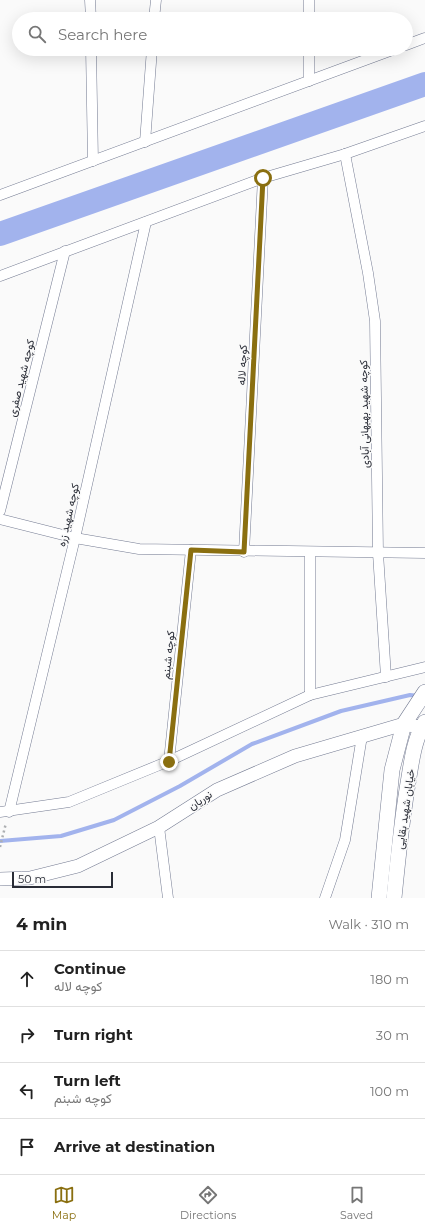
<!DOCTYPE html>
<html lang="en">
<head>
<meta charset="utf-8">
<style>
	body { margin:0; font-family:Montserrat,Vazirmatn,sans-serif; background:#f6f6f6; color:#222 }
	.scale { position:absolute; left:12px; bottom:10px; width:101px; box-sizing:border-box; padding-left:4px; border:2px solid #292c36; border-top:0; font-size:11px; line-height:14px; white-space:nowrap; color:#292c36; -webkit-text-stroke:3px #fafafa; paint-order:stroke }
	.stop { position:absolute; width:12px; height:12px; margin:-9px; border:3px solid #8a6f10; border-radius:50%; background:#fff }
	.stop.end { background:#8a6f10; border-color:#fff; box-shadow:0 1px 4px #0008 }
	.list { margin:0; padding:0; list-style:none }
	h2 { display:flex; justify-content:space-between; align-items:center; height:52px; margin:0; padding:0 16px; font-size:17px }
	h2 small { font-size:13px; font-weight:400; color:#767676 }
	.list li { display:grid; grid-template-columns:26px 1fr auto; gap:12px; align-items:center; box-sizing:border-box; height:56px; padding:0 16px; border-top:1px solid #e0e0e0 }
	.list b { display:block; font-size:15px; white-space:nowrap }
	.list p { margin:0; font-size:13px; white-space:nowrap; color:#767676 }
	.list em { font-size:13px; font-style:normal; color:#767676 }
	.icon { flex:none; width:22px; height:22px; fill:none; stroke:currentColor; stroke-width:2; stroke-linecap:round; stroke-linejoin:round }
	.map { position:relative; flex:none; width:425px; height:898px; overflow:hidden }
	.search { position:absolute; background:#fff; box-shadow:0 4px 16px #0002; left:12px; right:12px; top:12px; height:44px; display:flex; align-items:center; gap:10px; box-sizing:border-box; padding:0 14px; border-radius:22px; color:#767676; font-size:15px }
	.sheet { height:276px; background:#fff }
	nav { display:flex; justify-content:space-around; align-items:center; box-sizing:border-box; height:56px; border-top:1px solid #e0e0e0; background:#fff; font-size:11px; color:#767676 }
	nav a { display:grid; justify-items:center; gap:2px }
	nav .on { color:#8a6f10 }
	.map>svg:first-child { display:block }
	.lines { fill:none; stroke-linecap:round; stroke-linejoin:round }
	.stream { stroke:#a2b3ed; stroke-width:4 }
	.river { stroke:#a2b3ed; stroke-width:24 }
	.minor-casing { stroke:#747b92; stroke-width:11 }
	.tertiary-casing { stroke:#747b92; stroke-width:14 }
	.secondary-casing { stroke:#747b92; stroke-width:16 }
	.path { stroke:#acaeb1; stroke-width:2.5; stroke-dasharray:2 3; stroke-linecap:butt }
	.minor { stroke:#fff; stroke-width:10 }
	.tertiary { stroke:#fff; stroke-width:13 }
	.secondary { stroke:#fff; stroke-width:15 }
	.route { stroke:#8a6f10; stroke-width:5 }
	.labels { text-anchor:middle; dominant-baseline:central; stroke-width:3; stroke-linejoin:round; paint-order:stroke }
	.street-label { font-size:11px; fill:#292c36; stroke:#fafafa }
</style>
</head>
<body>
<div class="map">
<svg width="425" height="898" viewBox="0 0 425 898">
	<rect width="100%" height="100%" fill="#fafafa"/>
	<g class="lines">
		<!-- stream -->
		<path class="stream" d="M 0,841 L 61,836 L 114,820 L 180,786 L 252,744 L 341,711 L 410,695 L 419,696"/>
		<!-- river -->
		<path class="river" d="M 0,234 L 425,84"/>
		<!-- minor casing -->
		<g class="minor-casing">
			<g id="minor">
				<path d="M 90,0 L 91,19"/>
				<path d="M 309,0 L 309,19"/>
				<path d="M 154,19 L 156,0"/>
				<path d="M 406,45 L 425,38"/>
				<path d="M 91,49 L 93,161"/>
				<path d="M 309,49 L 309,81"/>
				<path d="M 145,142 L 152,49"/>
				<path d="M 345,154 L 368,273 L 375,321 L 378,553 L 386,677"/>
				<path d="M 0,195 L 395,49"/>
				<path d="M 0,276 L 263,178 L 345,154 L 425,126"/>
				<path d="M 0,511 L 65,251"/>
				<path d="M 0,519 L 75,538 L 139,549 L 425,553"/>
				<path d="M 244,552 L 263,178"/>
				<path d="M 310,552 L 310,695"/>
				<path d="M 169,761 L 191,550"/>
				<path d="M 0,812 L 69,802 L 169,761 L 310,695 L 425,667"/>
				<path d="M 9,812 L 75,538 L 146,222"/>
				<path d="M 159,827 L 168,898"/>
				<path d="M 325,898 L 345,840 L 362,736"/>
			</g>
		</g>
		<!-- tertiary casing -->
		<g class="tertiary-casing">
			<path id="tertiary" d="M 0,879 L 30,878 L 78,866 L 159,827 L 217,790 L 295,756 L 404,724 L 425,728"/>
		</g>
		<!-- secondary casing -->
		<g class="secondary-casing">
			<g id="secondary">
				<path d="M 379,898 L 392,770 L 404,724 L 425,692"/>
				<path d="M 394,898 C 398,857 402,817 409,777 C 412,758 415,737 425,722"/>
			</g>
		</g>
		<!-- path -->
		<path class="path" d="M 0,847 L 6,823"/>
		<!-- minor -->
		<use href="#minor" class="minor"/>
		<!-- tertiary -->
		<use href="#tertiary" class="tertiary"/>
		<!-- secondary -->
		<use href="#secondary" class="secondary"/>
	</g>
	<g class="lines">
		<!-- route -->
		<path class="route" d="M 169,762 L 191,550 L 244,552 L 263,178"/>
	</g>
	<g class="labels">
		<!-- street labels -->
		<g class="street-label">
			<text transform="translate(242 365) rotate(-87)">کوچه لاله</text>
			<text transform="translate(21 378) rotate(-76)">کوچه شهید صفری</text>
			<text transform="translate(364 414) rotate(-91)">کوچه شهید بهبهانی آبادی</text>
			<text transform="translate(68 515) rotate(-77)">کوچه شهید زره</text>
			<text transform="translate(168 655) rotate(-84)">کوچه شبنم</text>
			<text transform="translate(200 800) rotate(-33)">نوریان</text>
			<text transform="translate(405 809) rotate(-82)">خیابان شهید بقایی</text>
		</g>
	</g>
</svg>
<div class="scale">50 m</div>
<div class="stop" style="left:263px;top:178px"></div>
<div class="stop end" style="left:169px;top:762px"></div>
<div class="search"><svg class="icon" aria-label="search" viewBox="0 0 24 24"><circle cx="10" cy="10" r="6"/><path d="M15 15l6 6"/></svg>Search here</div>
</div>
<section class="sheet">
<h2>4 min<small>Walk · 310 m</small></h2>
<ul class="list">
<li><svg class="icon" aria-label="ahead" viewBox="0 0 24 24"><path d="M12 20V5M6 11l6-6 6 6"/></svg><div><b>Continue</b><p>کوچه لاله</p></div><em>180 m</em></li>
<li><svg class="icon" aria-label="right" viewBox="0 0 24 24"><path d="M7 20v-9h11M14 6l5 5-5 5"/></svg><div><b>Turn right</b></div><em>30 m</em></li>
<li><svg class="icon" aria-label="left" viewBox="0 0 24 24"><path d="M17 20v-9H6M10 6l-5 5 5 5"/></svg><div><b>Turn left</b><p>کوچه شبنم</p></div><em>100 m</em></li>
<li><svg class="icon" aria-label="arrive" viewBox="0 0 24 24"><path d="M6 21V4h12l-3 4 3 4H6"/></svg><div><b>Arrive at destination</b></div></li>
</ul>
</section>
<nav>
<a class="on"><svg class="icon" aria-label="map" viewBox="0 0 24 24"><path d="M3 6l6-2 6 2 6-2v14l-6 2-6-2-6 2zM9 4v14M15 6v14"/></svg>Map</a>
<a><svg class="icon" aria-label="directions" viewBox="0 0 24 24"><path d="M12 3l9 9-9 9-9-9zM9 14v-3h6M13 9l2 2-2 2"/></svg>Directions</a>
<a><svg class="icon" aria-label="saved" viewBox="0 0 24 24"><path d="M7 4h10v16l-5-4-5 4z"/></svg>Saved</a>
</nav>
</body>
</html>
